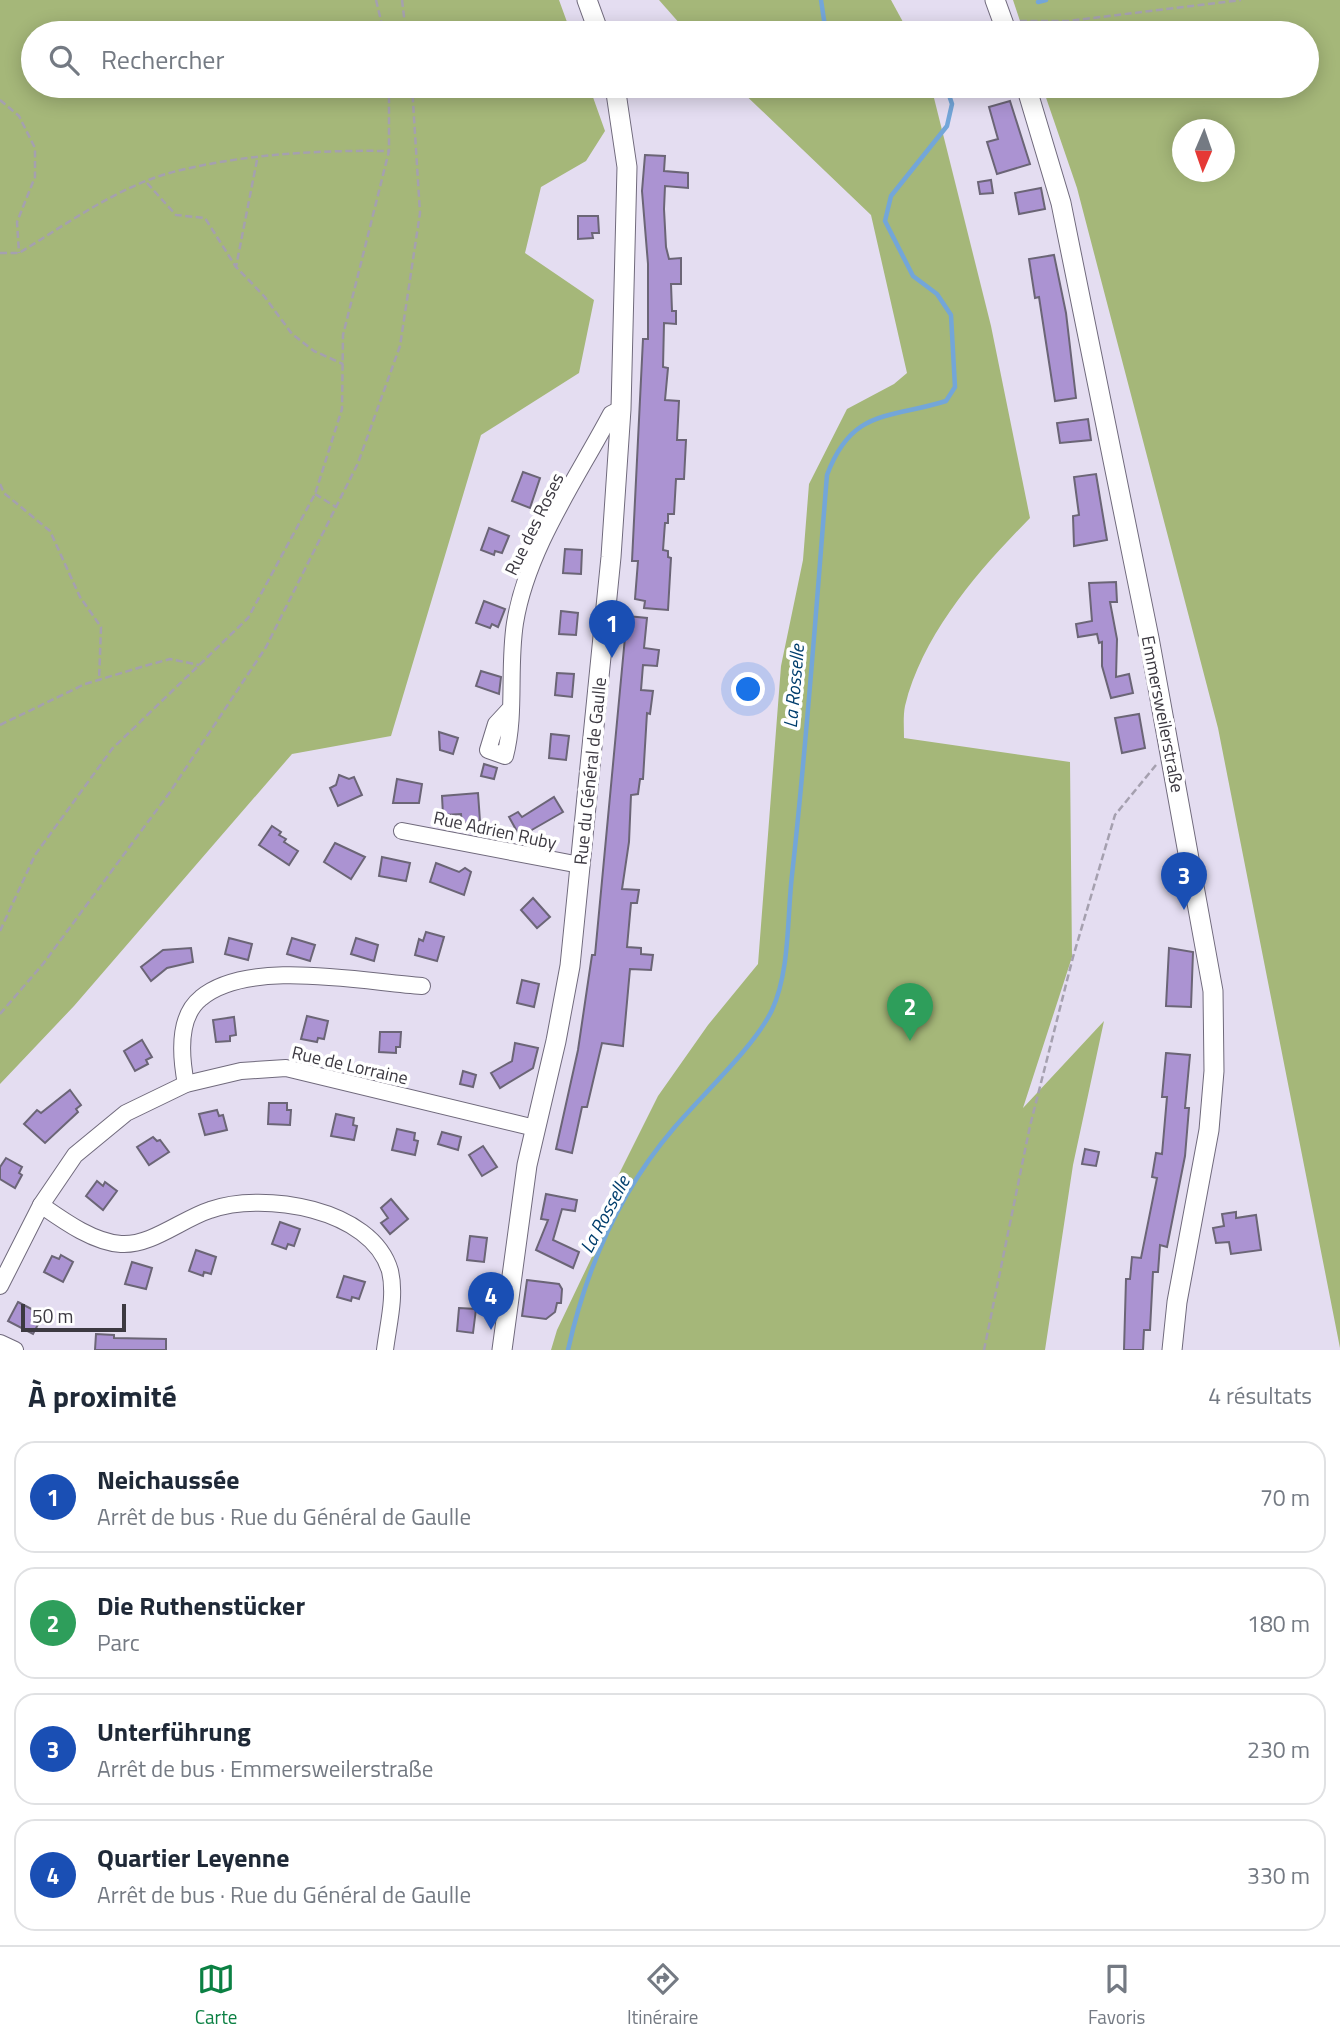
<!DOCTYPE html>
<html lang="fr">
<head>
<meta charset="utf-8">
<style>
	body { margin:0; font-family:"Titillium Web",sans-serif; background:#f6f6f7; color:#1f2937 }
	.compass { position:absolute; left:1172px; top:119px; width:63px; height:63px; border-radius:50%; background:#fff; box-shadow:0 4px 18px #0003; rotate:182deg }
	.scale { position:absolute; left:21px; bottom:18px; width:105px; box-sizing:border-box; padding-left:7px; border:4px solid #3c3941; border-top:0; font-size:19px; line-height:24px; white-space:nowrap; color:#3c3941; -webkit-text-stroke:5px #fff; paint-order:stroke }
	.you { position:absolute; left:749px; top:690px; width:24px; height:24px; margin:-18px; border:5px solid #fff; border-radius:50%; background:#1a73e8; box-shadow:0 0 0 10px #1a73e833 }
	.badge { display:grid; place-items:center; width:46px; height:46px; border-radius:50%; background:#0b8043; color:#fff; font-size:23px; font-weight:700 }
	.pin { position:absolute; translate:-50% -58px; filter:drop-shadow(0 2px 4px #0008) }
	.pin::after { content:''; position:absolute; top:37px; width:24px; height:21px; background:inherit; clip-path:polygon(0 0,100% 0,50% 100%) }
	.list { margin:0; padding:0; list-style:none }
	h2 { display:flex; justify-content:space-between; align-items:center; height:91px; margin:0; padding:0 28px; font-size:30px }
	h2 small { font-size:23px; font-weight:400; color:#747a83 }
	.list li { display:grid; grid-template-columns:46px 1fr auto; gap:21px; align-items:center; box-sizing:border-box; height:112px; margin:0 14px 14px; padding:0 14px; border:2px solid #e0e1e3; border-radius:21px }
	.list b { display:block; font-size:26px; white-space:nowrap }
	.list p { margin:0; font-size:23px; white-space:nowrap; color:#747a83 }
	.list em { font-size:23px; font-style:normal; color:#747a83 }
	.icon { flex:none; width:38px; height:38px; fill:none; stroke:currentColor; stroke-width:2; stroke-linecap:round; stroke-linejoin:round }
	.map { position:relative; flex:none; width:1340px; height:1350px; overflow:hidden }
	.search { position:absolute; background:#fff; box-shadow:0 4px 18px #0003; left:21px; right:21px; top:21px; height:77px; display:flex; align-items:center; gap:18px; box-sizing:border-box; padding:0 24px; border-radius:38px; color:#747a83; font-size:26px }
	.sheet { height:595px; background:#fff }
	nav { display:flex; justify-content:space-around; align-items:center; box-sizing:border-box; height:98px; border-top:2px solid #e0e1e3; background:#fff; font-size:19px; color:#747a83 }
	nav a { display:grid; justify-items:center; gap:4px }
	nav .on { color:#0b8043 }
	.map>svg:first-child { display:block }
	.green { fill:#a5b779; fill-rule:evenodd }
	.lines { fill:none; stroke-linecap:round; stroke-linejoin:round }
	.stream { stroke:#73a6d9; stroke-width:4.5 }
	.building { fill:#ab93d2; stroke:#6b6576; stroke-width:2 }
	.minor-casing { stroke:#706a7c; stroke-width:18 }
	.major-casing { stroke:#706a7c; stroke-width:21 }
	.path { stroke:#a5a0af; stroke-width:2.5; stroke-dasharray:7 3.5; stroke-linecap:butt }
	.minor { stroke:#fff; stroke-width:16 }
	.major { stroke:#fff; stroke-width:19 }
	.labels { text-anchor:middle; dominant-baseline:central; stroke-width:7; stroke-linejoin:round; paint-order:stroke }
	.street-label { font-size:18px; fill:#3c3941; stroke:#fff }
	.water-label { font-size:19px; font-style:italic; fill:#013e6d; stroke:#fff }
</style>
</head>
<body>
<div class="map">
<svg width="1340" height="1350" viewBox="0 0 1340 1350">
	<rect width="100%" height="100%" fill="#e4ddf1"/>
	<!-- green -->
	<g class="green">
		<path d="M 0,0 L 559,0 L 571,33 L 33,33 L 33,86 L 589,86 L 605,131 L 586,161 L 541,187 L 525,253 L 594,300 L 579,373 L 481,435 L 391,736 L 292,754 L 74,1006 L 0,1084 Z"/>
		<path d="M 659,0 L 891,0 L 909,33 L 688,33 Z"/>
		<path d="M 1013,0 L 1340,0 L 1340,1348 L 1218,728 L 1077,188 L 1042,86 L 1307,86 L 1307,33 L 1024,33 ZM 1182,130 L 1224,130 L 1224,172 L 1182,172 Z"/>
		<path d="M 736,86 L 931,86 L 991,326 L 1030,518 C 979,570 923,633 905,706 C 903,716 904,728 904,738 L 1070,762 L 1072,957 L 1023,1108 L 1104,1021 L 1073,1165 L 1045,1350 L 551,1350 L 557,1330 L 600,1240 L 617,1178 L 658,1096 L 708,1025 L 758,964 L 781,666 L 803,560 L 809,484 L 847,409 L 894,384 L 907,373 L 871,215 Z"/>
	</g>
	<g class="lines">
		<!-- stream -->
		<g class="stream">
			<path d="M 821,0 L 826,33"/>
			<path d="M 1038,2 L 1046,0"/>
			<path d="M 974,33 L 984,29"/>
			<path d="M 568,1350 C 586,1269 619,1192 674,1128 C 701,1096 755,1046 772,1010 C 790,971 787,918 792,875 C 807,742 816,609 827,475 C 852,408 889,419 946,401 L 955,387 L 951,315 L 937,294 L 913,276 L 885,221 L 891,196 L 947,126 L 952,104 L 946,86"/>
		</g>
	</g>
	<!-- building -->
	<g class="building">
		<path d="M 1010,101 L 1030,164 L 997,174 L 987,142 L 998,139 L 989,107 Z"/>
		<path d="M 645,155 L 665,156 L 664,171 L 688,173 L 688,188 L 665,186 L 664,209 L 666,247 L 669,259 L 681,258 L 681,284 L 671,284 L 672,311 L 676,311 L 676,324 L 664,323 L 663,367 L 668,368 L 665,400 L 679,401 L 677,440 L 686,440 L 684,479 L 676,479 L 674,514 L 668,514 L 668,523 L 665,523 L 663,550 L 668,551 L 668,557 L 671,558 L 668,610 L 644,608 L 645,601 L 635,599 L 638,561 L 632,561 L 643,339 L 648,339 L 648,264 L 642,191 Z"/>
		<path d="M 991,180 L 993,193 L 980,194 L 978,182 Z"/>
		<path d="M 1041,188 L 1045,209 L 1019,214 L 1015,193 Z"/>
		<path d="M 578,216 L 598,216 L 599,233 L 592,233 L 593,238 L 578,239 Z"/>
		<path d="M 1054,255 L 1066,313 L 1076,398 L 1055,401 L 1039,297 L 1035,298 L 1029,259 Z"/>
		<path d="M 1088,419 L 1091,440 L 1060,443 L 1057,423 Z"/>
		<path d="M 523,472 L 540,478 L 530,508 L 512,501 Z"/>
		<path d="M 1096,474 L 1107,540 L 1074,546 L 1073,516 L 1079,515 L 1074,477 Z"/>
		<path d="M 489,528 L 509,536 L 502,553 L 495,551 L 494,555 L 481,550 Z"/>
		<path d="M 565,549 L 582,550 L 581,574 L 563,573 Z"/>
		<path d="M 1116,582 L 1117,602 L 1110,602 L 1117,639 L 1116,677 L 1129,674 L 1133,693 L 1111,698 L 1102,666 L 1102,642 L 1099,643 L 1097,634 L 1078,637 L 1076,624 L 1092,621 L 1089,583 Z"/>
		<path d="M 484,601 L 505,609 L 498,627 L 492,624 L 490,628 L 476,623 Z"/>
		<path d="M 561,611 L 578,613 L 576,635 L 559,634 Z"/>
		<path d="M 627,616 L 647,618 L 644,648 L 659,650 L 657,666 L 643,665 L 641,690 L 653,691 L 650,714 L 647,713 L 643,779 L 640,779 L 638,794 L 631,795 L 629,842 L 622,889 L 639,890 L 637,903 L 631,903 L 627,947 L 641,948 L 641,954 L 653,955 L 651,970 L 630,969 L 623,1046 L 602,1043 L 587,1107 L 582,1107 L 572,1153 L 556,1149 L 578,1050 L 592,955 L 595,955 Z"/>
		<path d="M 481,671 L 501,677 L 499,694 L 476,686 Z"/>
		<path d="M 557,673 L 574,674 L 572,697 L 555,695 Z"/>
		<path d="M 1139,714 L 1145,748 L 1122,753 L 1115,718 Z"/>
		<path d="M 439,732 L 458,738 L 453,754 L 440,750 Z"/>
		<path d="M 551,734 L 569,736 L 566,760 L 549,758 Z"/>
		<path d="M 484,764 L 497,768 L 494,779 L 481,776 Z"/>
		<path d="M 339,775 L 349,779 L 354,777 L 362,795 L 338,806 L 330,788 L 336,785 Z"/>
		<path d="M 397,779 L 422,784 L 419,803 L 393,803 Z"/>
		<path d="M 478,793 L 480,821 L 462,823 L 461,814 L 443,815 L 442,796 Z"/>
		<path d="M 554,797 L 563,812 L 530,831 L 536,841 L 524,844 L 509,817 L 518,812 L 522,817 Z"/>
		<path d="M 272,826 L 281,832 L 279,835 L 286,839 L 284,842 L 298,851 L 289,865 L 259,845 Z"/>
		<path d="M 335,843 L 365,857 L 351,879 L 324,862 Z"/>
		<path d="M 382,857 L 410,863 L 406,881 L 379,876 Z"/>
		<path d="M 436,863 L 459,872 L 465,868 L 471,872 L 464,895 L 430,882 Z"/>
		<path d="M 533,898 L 550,917 L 537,928 L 521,910 Z"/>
		<path d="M 426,932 L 444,937 L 437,961 L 415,955 L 419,939 L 423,941 Z"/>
		<path d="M 229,938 L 252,944 L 248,960 L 225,954 Z"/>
		<path d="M 292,938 L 315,945 L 310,961 L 287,954 Z"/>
		<path d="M 356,938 L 378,945 L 374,961 L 351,954 Z"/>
		<path d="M 191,948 L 193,962 L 167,968 L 151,981 L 141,967 L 163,950 Z"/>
		<path d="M 1169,948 L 1193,952 L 1191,1007 L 1166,1006 Z"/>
		<path d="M 522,980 L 539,984 L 534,1007 L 517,1003 Z"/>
		<path d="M 307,1016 L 328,1021 L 324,1039 L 318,1038 L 317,1042 L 301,1039 Z"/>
		<path d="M 234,1017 L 236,1035 L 230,1036 L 230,1041 L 216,1042 L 213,1020 Z"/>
		<path d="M 380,1032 L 401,1032 L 400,1047 L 396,1047 L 396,1053 L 379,1052 Z"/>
		<path d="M 142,1040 L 152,1057 L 146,1060 L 148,1064 L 135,1071 L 124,1051 Z"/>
		<path d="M 515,1043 L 538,1048 L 533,1068 L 500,1088 L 491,1073 L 512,1061 Z"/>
		<path d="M 1166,1053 L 1190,1055 L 1185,1108 L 1189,1108 L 1185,1156 L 1167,1247 L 1160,1245 L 1158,1272 L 1153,1272 L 1150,1330 L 1144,1330 L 1143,1350 L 1124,1350 L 1126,1279 L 1130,1279 L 1132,1257 L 1141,1258 L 1157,1178 L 1152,1177 L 1156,1153 L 1162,1154 L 1167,1097 L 1162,1097 Z"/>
		<path d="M 463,1071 L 476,1075 L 473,1087 L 460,1084 Z"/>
		<path d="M 70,1090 L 81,1105 L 76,1109 L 78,1112 L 45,1143 L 24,1124 L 37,1110 L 41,1113 Z"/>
		<path d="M 269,1103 L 287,1103 L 287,1110 L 291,1110 L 290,1125 L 268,1124 Z"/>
		<path d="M 217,1110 L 219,1116 L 223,1115 L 227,1130 L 205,1135 L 199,1114 Z"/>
		<path d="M 336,1114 L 354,1118 L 353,1125 L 357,1126 L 354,1140 L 331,1136 Z"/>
		<path d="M 397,1129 L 415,1133 L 414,1140 L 418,1141 L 415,1155 L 392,1150 Z"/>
		<path d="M 442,1132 L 461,1137 L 458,1150 L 438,1144 Z"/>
		<path d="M 153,1137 L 157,1141 L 160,1140 L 169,1152 L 149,1165 L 137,1147 Z"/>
		<path d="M 483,1146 L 497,1167 L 482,1176 L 469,1155 Z"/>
		<path d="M 1085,1149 L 1099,1152 L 1096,1166 L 1082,1164 Z"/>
		<path d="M 6,1158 L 22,1167 L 19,1173 L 22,1175 L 15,1188 L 0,1179 L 0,1167 Z"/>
		<path d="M 97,1181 L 103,1186 L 105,1182 L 117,1191 L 103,1210 L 86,1196 Z"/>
		<path d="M 546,1194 L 577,1200 L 575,1211 L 562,1209 L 553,1240 L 579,1252 L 573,1268 L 536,1250 L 548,1220 L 541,1219 Z"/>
		<path d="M 391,1199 L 408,1219 L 390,1234 L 381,1223 L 388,1218 L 381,1208 Z"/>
		<path d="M 1236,1212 L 1236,1218 L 1256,1215 L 1261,1250 L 1231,1254 L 1229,1242 L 1216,1243 L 1213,1228 L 1224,1226 L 1222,1214 Z"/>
		<path d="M 280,1222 L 300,1229 L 294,1246 L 288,1244 L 286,1249 L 272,1244 Z"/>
		<path d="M 470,1236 L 487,1238 L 484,1262 L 467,1260 Z"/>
		<path d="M 196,1250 L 216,1257 L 211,1274 L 204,1272 L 203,1276 L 189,1271 Z"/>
		<path d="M 61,1255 L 73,1262 L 63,1282 L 44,1272 L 52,1256 L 59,1259 Z"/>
		<path d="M 132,1262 L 152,1268 L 146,1289 L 125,1284 Z"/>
		<path d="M 344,1276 L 365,1282 L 359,1299 L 352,1297 L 351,1301 L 337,1297 Z"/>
		<path d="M 527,1280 L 559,1284 L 562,1289 L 561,1303 L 557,1303 L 555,1312 L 546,1319 L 522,1316 Z"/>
		<path d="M 18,1302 L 43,1315 L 33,1334 L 8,1321 Z"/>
		<path d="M 459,1308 L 476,1309 L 473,1333 L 457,1331 Z"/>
		<path d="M 96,1334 L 114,1335 L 114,1338 L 166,1339 L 166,1350 L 95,1350 Z"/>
	</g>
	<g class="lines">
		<!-- minor casing -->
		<g class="minor-casing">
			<g id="minor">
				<path d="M 509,710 L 496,724 L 488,750 L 505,756 C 516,714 508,668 515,623 C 527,549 576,480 611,414 L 621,409"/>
				<path d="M 402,831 L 580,865"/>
				<path d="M 186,1084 C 181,1058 177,1017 201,998 C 249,958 363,982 422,986"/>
				<path d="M 41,1205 C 64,1221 93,1242 121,1244 C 151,1246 182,1219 210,1210 C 262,1191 372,1208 390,1271 C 396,1296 388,1325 385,1350"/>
				<path d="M 0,1286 L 41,1205 L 75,1155 L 126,1113 L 186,1084 L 241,1071 L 286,1068 L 535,1128"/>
				<path d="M 0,1343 L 15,1350"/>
			</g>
		</g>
		<!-- major casing -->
		<g class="major-casing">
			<g id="major">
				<path d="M 587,0 L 599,33"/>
				<path d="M 995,0 L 1007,33"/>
				<path d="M 1026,86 L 1061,203 L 1149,638 L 1213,991 L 1214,1071 L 1209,1130 L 1177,1302 L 1172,1350"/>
				<path d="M 502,1350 L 527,1165 L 556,1041 L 570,966 L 611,557 L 621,409 L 627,167 L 615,86"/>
			</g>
		</g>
		<!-- path -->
		<g class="path">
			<path d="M 376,0 L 384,33"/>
			<path d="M 402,0 L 406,33"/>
			<path d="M 1020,21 L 1068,21 L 1241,0"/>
			<path d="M 0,100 L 19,116 L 35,148 L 35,177 L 17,222 L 19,253"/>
			<path d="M 257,160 L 236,267 L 264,296 L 292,334 L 314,351 L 343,364"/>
			<path d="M 147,183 L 176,215 L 205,218 L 236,267"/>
			<path d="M 0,253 L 19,253 C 70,222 123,183 181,170 C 247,154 321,150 389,151"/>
			<path d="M 0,484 L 4,493 L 50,531 L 80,597 L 101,627 L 99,681"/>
			<path d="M 315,494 L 336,507"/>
			<path d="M 0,725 L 85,684 L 148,665 L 170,659 L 199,665"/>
			<path d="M 0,931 L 35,855 L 112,749 L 248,618 L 315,494 L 342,409 L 343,335 L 389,151 L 389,86"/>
			<path d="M 0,1014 L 43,964 L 170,792 L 266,647 L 358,463 L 400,346 L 420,213 L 412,86"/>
			<path d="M 984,1350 L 1030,1126 L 1073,957 L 1115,815 L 1156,765"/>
		</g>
		<!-- minor -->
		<use href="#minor" class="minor"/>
		<!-- major -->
		<use href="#major" class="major"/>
	</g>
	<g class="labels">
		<!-- street labels -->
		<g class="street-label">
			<text transform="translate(534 524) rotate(-64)">Rue des Roses</text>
			<text transform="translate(1163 714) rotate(79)">Emmersweilerstraße</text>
			<text transform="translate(590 771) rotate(-84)">Rue du Général de Gaulle</text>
			<text transform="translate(495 830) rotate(12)">Rue Adrien Ruby</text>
			<text transform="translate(350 1065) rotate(13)">Rue de Lorraine</text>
		</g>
		<!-- water labels -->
		<g class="water-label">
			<text transform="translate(793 686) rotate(-85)">La Rosselle</text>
			<text transform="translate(604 1214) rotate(-62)">La Rosselle</text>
		</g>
	</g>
</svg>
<svg class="compass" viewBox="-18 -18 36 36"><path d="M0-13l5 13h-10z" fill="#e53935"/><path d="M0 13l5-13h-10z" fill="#747a83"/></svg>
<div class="scale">50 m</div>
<div class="you"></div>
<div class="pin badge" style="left:612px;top:658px;background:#1a4fb4">1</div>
<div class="pin badge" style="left:910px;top:1041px;background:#2e9e5b">2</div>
<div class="pin badge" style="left:1184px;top:910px;background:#1a4fb4">3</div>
<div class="pin badge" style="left:491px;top:1330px;background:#1a4fb4">4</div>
<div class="search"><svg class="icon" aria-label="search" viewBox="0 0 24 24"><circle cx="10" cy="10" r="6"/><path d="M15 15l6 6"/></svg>Rechercher</div>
</div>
<section class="sheet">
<h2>À proximité<small>4 résultats</small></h2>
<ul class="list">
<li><span class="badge" style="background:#1a4fb4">1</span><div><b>Neichaussée</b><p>Arrêt de bus · Rue du Général de Gaulle</p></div><em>70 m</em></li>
<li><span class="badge" style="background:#2e9e5b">2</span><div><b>Die Ruthenstücker</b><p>Parc</p></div><em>180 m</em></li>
<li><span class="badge" style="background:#1a4fb4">3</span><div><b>Unterführung</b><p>Arrêt de bus · Emmersweilerstraße</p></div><em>230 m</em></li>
<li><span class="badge" style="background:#1a4fb4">4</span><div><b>Quartier Leyenne</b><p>Arrêt de bus · Rue du Général de Gaulle</p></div><em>330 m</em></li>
</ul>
</section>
<nav>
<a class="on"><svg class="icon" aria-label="map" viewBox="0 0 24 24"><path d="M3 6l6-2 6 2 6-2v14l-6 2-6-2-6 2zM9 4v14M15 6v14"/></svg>Carte</a>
<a><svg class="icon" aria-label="directions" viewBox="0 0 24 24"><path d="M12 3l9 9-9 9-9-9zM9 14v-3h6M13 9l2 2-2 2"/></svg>Itinéraire</a>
<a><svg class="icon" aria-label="saved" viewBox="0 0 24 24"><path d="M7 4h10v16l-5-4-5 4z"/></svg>Favoris</a>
</nav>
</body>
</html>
